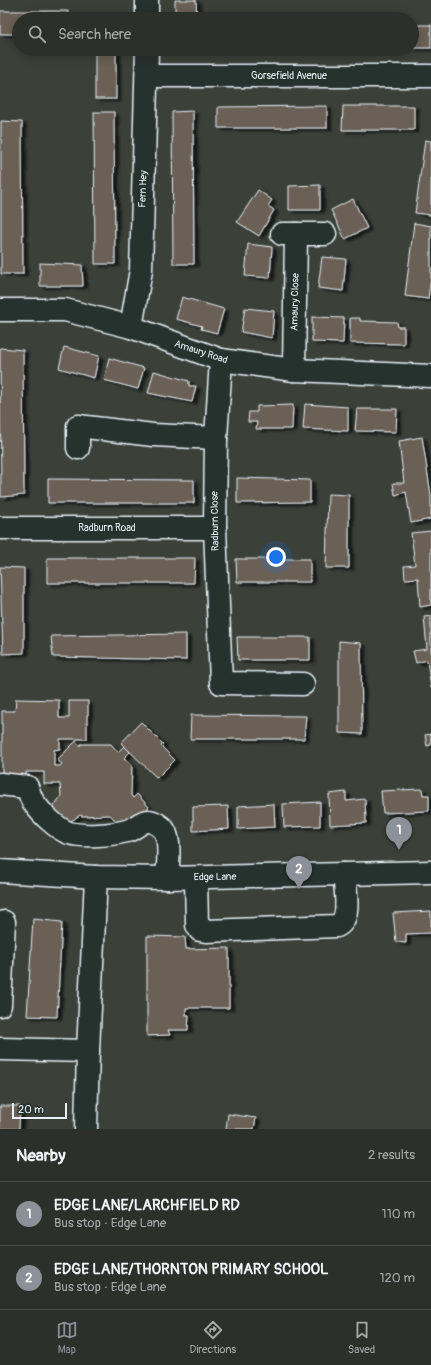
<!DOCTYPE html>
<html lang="en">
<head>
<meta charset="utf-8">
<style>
	body { margin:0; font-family:Pangolin,sans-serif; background:#383c37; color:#f1f3f6 }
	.scale { position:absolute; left:12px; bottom:10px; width:55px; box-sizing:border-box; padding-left:4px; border:2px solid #e8f1f8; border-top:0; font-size:11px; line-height:14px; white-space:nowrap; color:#e8f1f8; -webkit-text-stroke:3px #26332d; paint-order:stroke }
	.you { position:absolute; left:276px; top:557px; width:14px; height:14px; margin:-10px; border:3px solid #fff; border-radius:50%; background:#1a73e8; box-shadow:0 0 0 6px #1a73e833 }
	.badge { display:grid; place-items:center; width:26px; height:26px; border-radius:50%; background:#8c9099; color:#fff; font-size:13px; font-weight:700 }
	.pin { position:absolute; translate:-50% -33px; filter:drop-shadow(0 1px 2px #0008) }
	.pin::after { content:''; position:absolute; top:21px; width:14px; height:12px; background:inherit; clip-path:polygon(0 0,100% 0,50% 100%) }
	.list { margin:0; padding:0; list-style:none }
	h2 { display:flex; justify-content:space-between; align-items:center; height:52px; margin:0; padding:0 16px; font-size:17px }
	h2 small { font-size:13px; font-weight:400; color:#a6a9a9 }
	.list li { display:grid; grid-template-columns:26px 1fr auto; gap:12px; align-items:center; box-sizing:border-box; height:64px; padding:0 16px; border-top:1px solid #484b47 }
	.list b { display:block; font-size:15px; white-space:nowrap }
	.list p { margin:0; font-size:13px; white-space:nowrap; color:#a6a9a9 }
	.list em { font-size:13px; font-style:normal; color:#a6a9a9 }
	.icon { flex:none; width:22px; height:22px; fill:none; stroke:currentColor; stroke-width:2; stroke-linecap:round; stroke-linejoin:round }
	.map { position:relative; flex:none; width:431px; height:1129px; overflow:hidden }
	.search { position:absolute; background:#2c302b; box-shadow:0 2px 10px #0003; left:12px; right:12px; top:12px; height:44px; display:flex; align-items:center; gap:10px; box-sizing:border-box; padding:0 14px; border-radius:22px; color:#a6a9a9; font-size:15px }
	.sheet { height:180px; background:#2c302b }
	nav { display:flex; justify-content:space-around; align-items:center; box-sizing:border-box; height:56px; border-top:1px solid #484b47; background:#2c302b; font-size:11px; color:#a6a9a9 }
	nav a { display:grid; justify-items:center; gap:2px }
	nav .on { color:#8c9099 }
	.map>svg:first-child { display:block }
	.building { fill:#6b6055; stroke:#e8f1f8; filter:url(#shadow) }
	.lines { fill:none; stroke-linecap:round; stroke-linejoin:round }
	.minor-casing { stroke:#e8f1f8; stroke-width:25 }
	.minor { stroke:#26332d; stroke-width:22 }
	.labels { text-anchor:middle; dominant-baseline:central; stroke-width:3.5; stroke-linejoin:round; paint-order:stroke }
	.street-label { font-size:10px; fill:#e8f1f8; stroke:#26332d }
</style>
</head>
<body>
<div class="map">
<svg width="431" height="1129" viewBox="0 0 431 1129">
	<defs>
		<filter id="shadow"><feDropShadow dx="4.5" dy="2.5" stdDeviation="1" flood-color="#0009"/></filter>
	</defs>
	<rect width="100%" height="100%" fill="#3b4039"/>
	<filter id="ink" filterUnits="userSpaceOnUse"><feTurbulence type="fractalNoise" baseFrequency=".025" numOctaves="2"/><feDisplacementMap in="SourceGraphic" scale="8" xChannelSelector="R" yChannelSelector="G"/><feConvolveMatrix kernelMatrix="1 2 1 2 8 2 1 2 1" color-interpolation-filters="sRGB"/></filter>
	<g filter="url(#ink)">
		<!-- building -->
		<g class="building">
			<path d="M 175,0 L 196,0 L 197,19 L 175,19 Z"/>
			<path d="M 0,11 L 68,11 L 68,19 L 19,19 L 19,34 L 0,34 Z"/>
			<rect x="94" y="14" width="21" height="5"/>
			<rect x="412" y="25" width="19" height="23"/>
			<rect x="95" y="49" width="21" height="50"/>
			<path d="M 327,106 L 327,128 L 218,128 L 218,107 Z"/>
			<path d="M 343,106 L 414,106 L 414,130 L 342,130 Z"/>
			<path d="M 193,111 L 194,264 L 173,264 L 172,112 Z"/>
			<path d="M 94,112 L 114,112 L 115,264 L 95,264 Z"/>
			<path d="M 1,121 L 22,122 L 23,274 L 1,274 Z"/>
			<path d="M 425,140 L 431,141 L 431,215 L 415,213 Z"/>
			<path d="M 320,185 L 320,210 L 289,210 L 289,186 Z"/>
			<path d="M 258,190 L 272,200 L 268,206 L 274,210 L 259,236 L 237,222 Z"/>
			<path d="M 353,199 L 367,228 L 345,239 L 331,210 Z"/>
			<path d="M 414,223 L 431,226 L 431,277 L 428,299 L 405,296 Z"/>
			<path d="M 248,244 L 272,247 L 270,278 L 245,276 Z"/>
			<path d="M 322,257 L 346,259 L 343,291 L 318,288 Z"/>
			<path d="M 40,263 L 82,265 L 83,286 L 40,286 Z"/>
			<path d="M 182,297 L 224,309 L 217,333 L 201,329 L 202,326 L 176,319 Z"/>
			<path d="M 245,308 L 274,311 L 272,338 L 241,332 Z"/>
			<path d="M 312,317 L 344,318 L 343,343 L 312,342 Z"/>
			<path d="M 350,318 L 360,318 L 360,321 L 397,322 L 398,327 L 404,327 L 404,344 L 350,343 Z"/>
			<path d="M 64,347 L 99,356 L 94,378 L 59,368 Z"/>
			<path d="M 0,348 L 23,350 L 24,495 L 1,497 Z"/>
			<path d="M 109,358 L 144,368 L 138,389 L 104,380 Z"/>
			<path d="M 154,371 L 189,381 L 189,386 L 196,386 L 192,402 L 148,393 Z"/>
			<path d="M 305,404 L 348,407 L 348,431 L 303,429 Z"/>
			<path d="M 293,405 L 292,429 L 256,429 L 257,422 L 248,422 L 249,412 L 257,412 L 257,406 Z"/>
			<path d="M 357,409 L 397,409 L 396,432 L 355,431 Z"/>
			<path d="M 422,437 L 431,495 L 431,519 L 411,523 L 406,492 L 395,495 L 393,483 L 404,483 L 399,441 Z"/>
			<path d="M 237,478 L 310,480 L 310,502 L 237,503 Z"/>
			<path d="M 48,479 L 194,480 L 194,503 L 48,503 Z"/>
			<path d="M 328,494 L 349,495 L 349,568 L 326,568 Z"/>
			<path d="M 431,531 L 431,605 L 420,607 L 418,578 L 405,579 L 404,566 L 415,565 L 411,533 Z"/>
			<path d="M 47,558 L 195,558 L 194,583 L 47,583 Z"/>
			<path d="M 236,559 L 310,559 L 310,582 L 237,582 Z"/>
			<path d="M 0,567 L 24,568 L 24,653 L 3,654 Z"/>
			<path d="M 431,616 L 431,688 L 427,660 L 416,663 L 413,651 L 427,649 L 424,617 Z"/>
			<path d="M 186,634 L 186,660 L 53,657 L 51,636 Z"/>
			<path d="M 237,637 L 310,637 L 310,660 L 238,660 Z"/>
			<path d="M 339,641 L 361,643 L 362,734 L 339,733 Z"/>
			<path d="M 16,699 L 59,700 L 59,718 L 69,718 L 69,701 L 88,701 L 88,715 L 87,715 L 87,739 L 60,739 L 60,749 L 54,750 L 54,766 L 60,766 L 62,764 L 57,760 L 76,741 L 80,746 L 81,744 L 111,744 L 118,752 L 124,746 L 130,752 L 124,758 L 132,765 L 131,795 L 133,798 L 137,794 L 149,807 L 125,830 L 110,815 L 82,816 L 80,815 L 64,826 L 50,812 L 61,796 L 60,784 L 44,784 L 44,772 L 26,772 L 26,784 L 2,784 L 2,711 L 15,711 Z"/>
			<path d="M 191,715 L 306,716 L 304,739 L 190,739 Z"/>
			<path d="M 141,722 L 163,744 L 161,746 L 175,760 L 157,778 L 121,743 Z"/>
			<path d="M 431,734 L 431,745 L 427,746 L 425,735 Z"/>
			<path d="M 422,789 L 423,795 L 429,795 L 429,811 L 383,813 L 381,791 Z"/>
			<path d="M 346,792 L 346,801 L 365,799 L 366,823 L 330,825 L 329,794 Z"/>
			<path d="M 320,802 L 320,826 L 284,827 L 283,804 Z"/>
			<path d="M 274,804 L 275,827 L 238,829 L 238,806 Z"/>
			<path d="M 228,806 L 229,829 L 193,831 L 193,807 Z"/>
			<path d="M 431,911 L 431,933 L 406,934 L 406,943 L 396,942 L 393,913 Z"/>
			<path d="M 33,919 L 62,922 L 57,1017 L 27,1016 Z"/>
			<path d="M 147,936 L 185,937 L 186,949 L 229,948 L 229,1008 L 186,1008 L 186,1015 L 189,1015 L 188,1030 L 168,1030 L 170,1035 L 147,1036 Z"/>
			<path d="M 0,1106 L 20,1106 L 19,1129 L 0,1129 Z"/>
			<path d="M 228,1114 L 256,1118 L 254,1129 L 226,1129 Z"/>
		</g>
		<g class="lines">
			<!-- minor casing -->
			<g class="minor-casing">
				<g id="minor">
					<path d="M 147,19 L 147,0"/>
					<path d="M 147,76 L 431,76"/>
					<path d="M 282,234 L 325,234"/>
					<path d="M 0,310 L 65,310 L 131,327 L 221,360 L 294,370 L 431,376"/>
					<path d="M 131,327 L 141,270 L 147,49"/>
					<path d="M 221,360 L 216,438 L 215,528 L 221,683 L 303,684"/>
					<path d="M 294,370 L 296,234"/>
					<path d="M 78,448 L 78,426 L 153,435 L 216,438"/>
					<path d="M 0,528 L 215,528"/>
					<path d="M 0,784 L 27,787 C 29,792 31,799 34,803 C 41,813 57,829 69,833 C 84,837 112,835 127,831 C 134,830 140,821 148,821 C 154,821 161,826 164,830 C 171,840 168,866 167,878"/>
					<path d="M 0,871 L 96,877 L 167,878 L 431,872"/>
					<path d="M 196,878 L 197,925 L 200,930 L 206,931 L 337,926 C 352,919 345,888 344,874"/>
					<path d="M 0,1005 L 4,922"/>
					<path d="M 0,1049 L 88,1051"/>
					<path d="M 86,1129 L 88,1051 L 96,877"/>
				</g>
			</g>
			<!-- minor -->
			<use href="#minor" class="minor"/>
		</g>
	</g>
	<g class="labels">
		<!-- street labels -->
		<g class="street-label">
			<text x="289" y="76">Gorsefield Avenue</text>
			<text transform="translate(143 189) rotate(-88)">Fern Hey</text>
			<text transform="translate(295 302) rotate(-89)">Amaury Close</text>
			<text transform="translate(201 352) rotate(18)">Amaury Road</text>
			<text transform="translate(215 521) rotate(-91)">Radburn Close</text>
			<text x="107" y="528">Radburn Road</text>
			<text transform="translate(215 877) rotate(-1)">Edge Lane</text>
		</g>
	</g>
</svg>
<div class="scale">20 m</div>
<div class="you"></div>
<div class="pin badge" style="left:399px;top:850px">1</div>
<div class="pin badge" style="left:299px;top:889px">2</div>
<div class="search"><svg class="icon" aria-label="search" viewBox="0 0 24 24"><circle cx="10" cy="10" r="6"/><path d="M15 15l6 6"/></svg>Search here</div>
</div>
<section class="sheet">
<h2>Nearby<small>2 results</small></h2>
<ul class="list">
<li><span class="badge">1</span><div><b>EDGE LANE/LARCHFIELD RD</b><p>Bus stop · Edge Lane</p></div><em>110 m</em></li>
<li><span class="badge">2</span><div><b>EDGE LANE/THORNTON PRIMARY SCHOOL</b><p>Bus stop · Edge Lane</p></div><em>120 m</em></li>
</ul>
</section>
<nav>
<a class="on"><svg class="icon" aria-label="map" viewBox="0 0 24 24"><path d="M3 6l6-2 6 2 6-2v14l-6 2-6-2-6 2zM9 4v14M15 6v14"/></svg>Map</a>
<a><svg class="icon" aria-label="directions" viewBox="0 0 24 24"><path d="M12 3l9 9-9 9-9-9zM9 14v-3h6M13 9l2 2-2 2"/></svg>Directions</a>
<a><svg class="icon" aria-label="saved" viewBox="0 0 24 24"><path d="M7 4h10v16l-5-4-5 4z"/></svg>Saved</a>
</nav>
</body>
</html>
